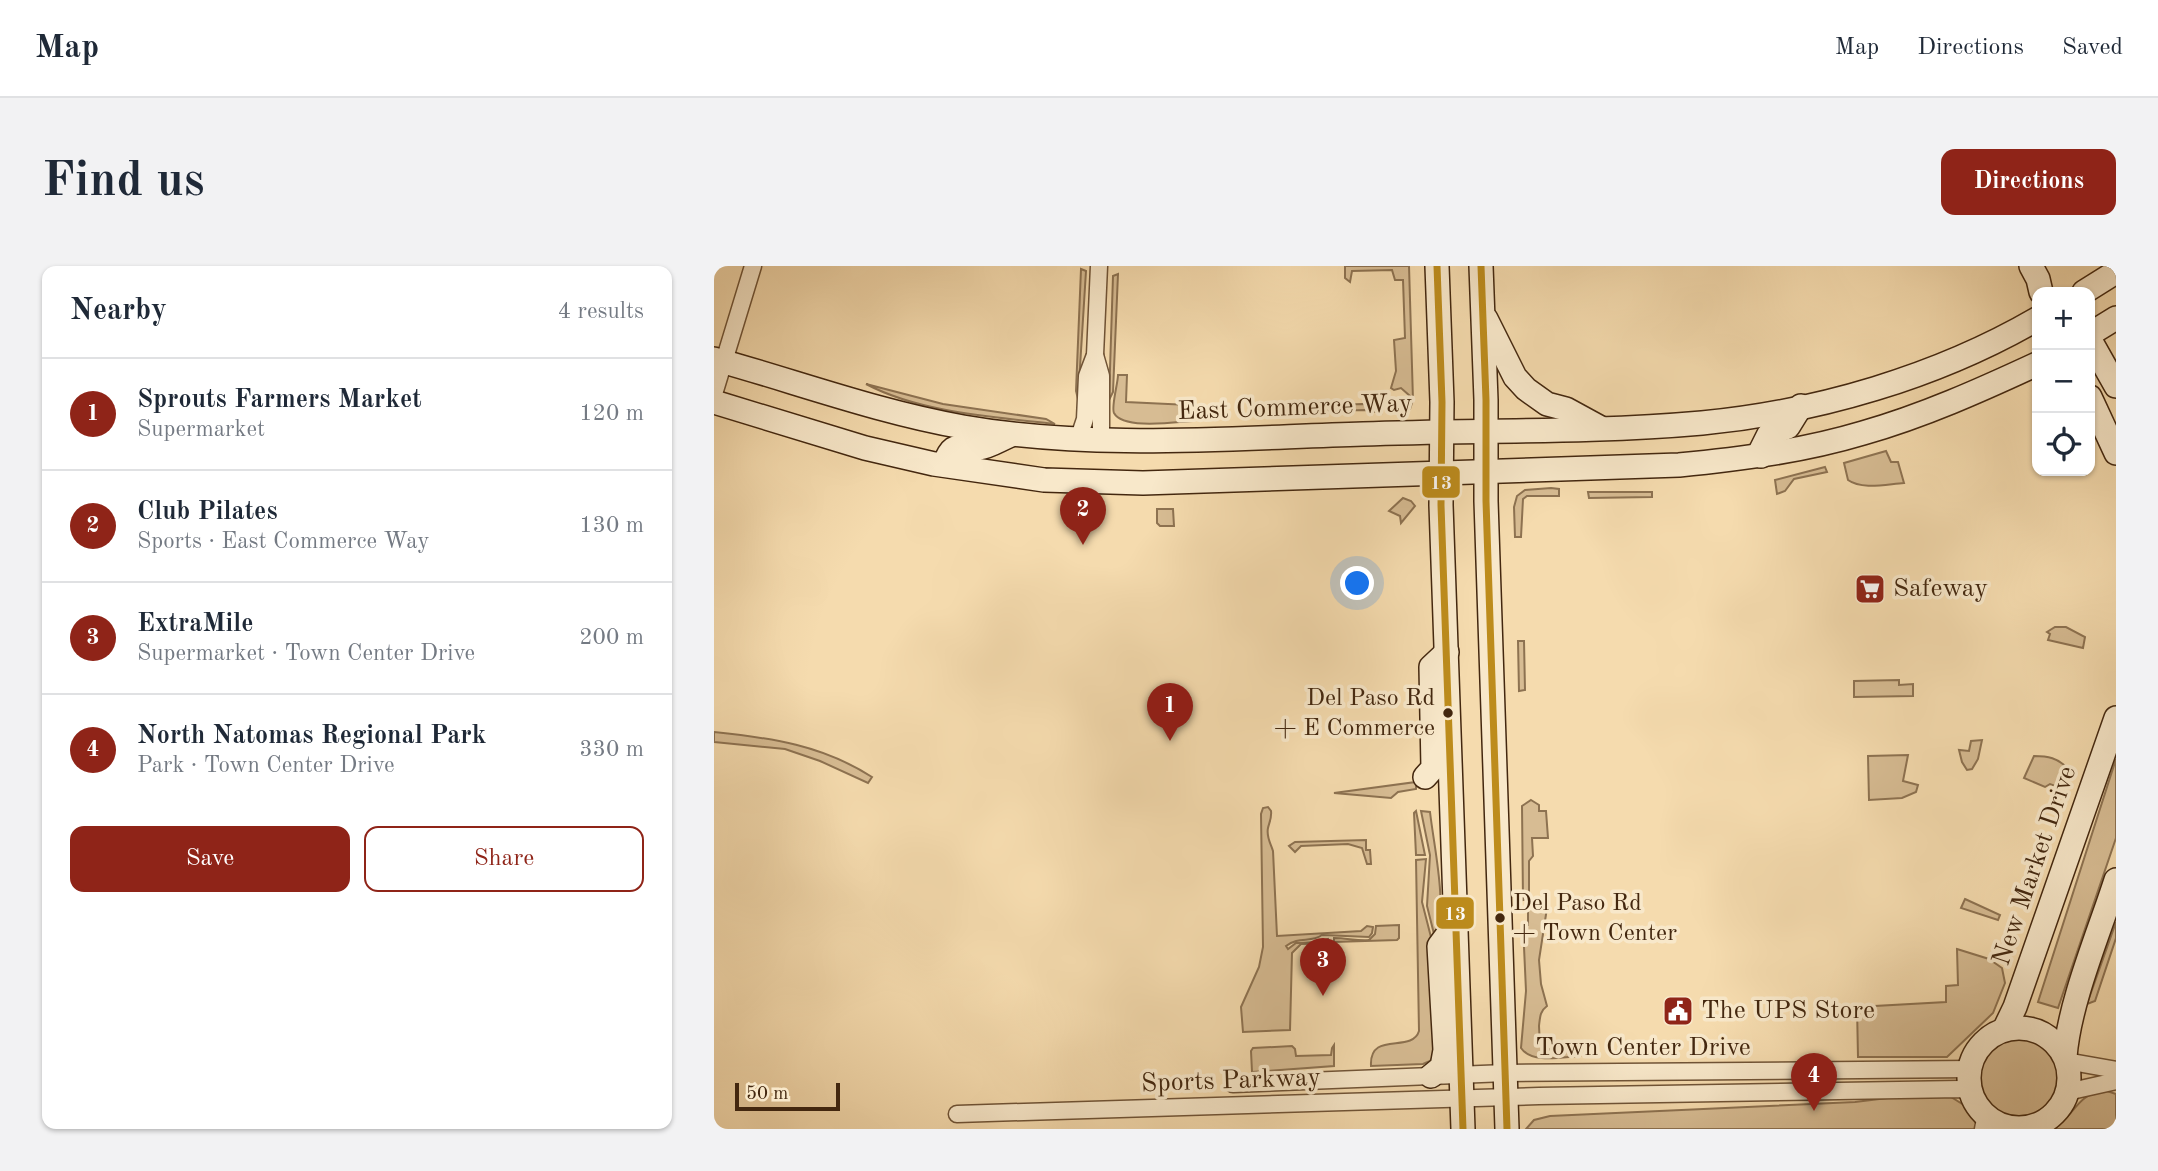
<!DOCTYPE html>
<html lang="en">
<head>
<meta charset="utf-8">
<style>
	body { margin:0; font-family:"Old Standard TT",serif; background:#f2f2f3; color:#1f2937 }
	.controls { position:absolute; right:21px; top:21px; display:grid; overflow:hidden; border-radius:14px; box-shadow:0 2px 5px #0004 }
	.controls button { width:63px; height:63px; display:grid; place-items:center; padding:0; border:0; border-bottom:2px solid #e0e1e3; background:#fff; color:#1f2937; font:35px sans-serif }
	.scale { position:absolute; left:21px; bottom:18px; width:105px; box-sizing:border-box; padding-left:7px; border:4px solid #43270f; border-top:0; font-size:19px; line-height:24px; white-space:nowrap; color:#43270f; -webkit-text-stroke:5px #f8e8ca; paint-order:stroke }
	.you { position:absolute; left:644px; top:318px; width:24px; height:24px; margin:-18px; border:5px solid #fff; border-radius:50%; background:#1a73e8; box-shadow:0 0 0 10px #1a73e833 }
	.badge { display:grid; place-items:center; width:46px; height:46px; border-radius:50%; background:#8f2418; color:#fff; font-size:23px; font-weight:700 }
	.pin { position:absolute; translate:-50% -58px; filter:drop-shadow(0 2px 4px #0008) }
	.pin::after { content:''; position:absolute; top:37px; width:24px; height:21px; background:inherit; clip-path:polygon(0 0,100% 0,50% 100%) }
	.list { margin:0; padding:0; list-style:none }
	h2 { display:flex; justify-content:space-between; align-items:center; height:91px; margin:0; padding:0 28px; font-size:30px }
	h2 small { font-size:23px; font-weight:400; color:#747a83 }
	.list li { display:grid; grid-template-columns:46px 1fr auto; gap:21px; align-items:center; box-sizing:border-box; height:112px; padding:0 28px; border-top:2px solid #e0e1e3 }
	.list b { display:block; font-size:26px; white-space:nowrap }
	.list p { margin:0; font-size:23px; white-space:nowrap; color:#747a83 }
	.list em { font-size:23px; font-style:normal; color:#747a83 }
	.actions { display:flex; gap:14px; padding:21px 28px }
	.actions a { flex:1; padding:16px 0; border:2px solid #8f2418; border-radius:14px; text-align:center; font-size:24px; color:#8f2418 }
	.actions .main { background:#8f2418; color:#fff }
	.icon { flex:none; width:38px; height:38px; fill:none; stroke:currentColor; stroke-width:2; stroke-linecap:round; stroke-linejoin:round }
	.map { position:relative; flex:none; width:1402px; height:863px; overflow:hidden; border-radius:14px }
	header { display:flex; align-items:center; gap:42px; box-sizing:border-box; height:98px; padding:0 35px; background:#fff; border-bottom:2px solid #e0e1e3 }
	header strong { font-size:33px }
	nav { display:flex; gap:38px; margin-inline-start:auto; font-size:24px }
	.intro { display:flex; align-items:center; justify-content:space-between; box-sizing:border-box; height:168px; padding:0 42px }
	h1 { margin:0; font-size:49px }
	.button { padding:18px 32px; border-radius:14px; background:#8f2418; color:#fff; font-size:24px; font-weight:700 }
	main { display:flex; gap:42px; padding:0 42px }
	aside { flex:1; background:#fff; border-radius:14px; box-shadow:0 2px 5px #0004 }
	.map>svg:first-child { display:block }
	.green { fill:#d7bc93; stroke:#8d7251; stroke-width:2 }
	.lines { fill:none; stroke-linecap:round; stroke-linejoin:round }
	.street-casing { stroke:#705437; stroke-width:19 }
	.secondary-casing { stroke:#43270f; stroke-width:26 }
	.street { stroke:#f8e8ca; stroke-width:16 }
	.secondary { stroke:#f8e8ca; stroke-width:23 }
	.bus-1-casing { stroke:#f8e8ca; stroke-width:12 }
	.bus-1 { stroke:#bd8c1c; stroke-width:7 }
	.bus-dot { fill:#43270f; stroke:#f8e8ca; stroke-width:2.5 }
	.labels { text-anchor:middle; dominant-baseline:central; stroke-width:7; stroke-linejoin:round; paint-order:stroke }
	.bus-label { font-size:24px; fill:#43270f; stroke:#f8e8ca; text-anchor:end }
	.street-label { font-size:26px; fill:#43270f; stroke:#f8e8ca }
	.poi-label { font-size:26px; fill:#43270f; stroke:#f8e8ca; text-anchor:start }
	.line-badge { stroke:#f8e8ca; stroke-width:2.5 }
	.badge-label { font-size:19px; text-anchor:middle; font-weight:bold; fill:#fff }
</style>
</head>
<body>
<header>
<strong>Map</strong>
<nav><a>Map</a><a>Directions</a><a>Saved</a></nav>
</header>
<div class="intro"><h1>Find us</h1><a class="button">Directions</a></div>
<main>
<aside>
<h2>Nearby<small>4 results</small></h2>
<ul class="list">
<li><span class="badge">1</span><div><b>Sprouts Farmers Market</b><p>Supermarket</p></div><em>120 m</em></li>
<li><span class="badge">2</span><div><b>Club Pilates</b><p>Sports · East Commerce Way</p></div><em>130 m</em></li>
<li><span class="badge">3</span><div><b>ExtraMile</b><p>Supermarket · Town Center Drive</p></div><em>200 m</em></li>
<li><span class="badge">4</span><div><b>North Natomas Regional Park</b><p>Park · Town Center Drive</p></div><em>330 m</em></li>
</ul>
<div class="actions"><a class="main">Save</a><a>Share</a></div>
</aside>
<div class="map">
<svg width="1402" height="863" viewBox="0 0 1402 863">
	<rect width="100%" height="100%" fill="#f5dbae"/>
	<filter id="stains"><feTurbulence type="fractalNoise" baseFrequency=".00286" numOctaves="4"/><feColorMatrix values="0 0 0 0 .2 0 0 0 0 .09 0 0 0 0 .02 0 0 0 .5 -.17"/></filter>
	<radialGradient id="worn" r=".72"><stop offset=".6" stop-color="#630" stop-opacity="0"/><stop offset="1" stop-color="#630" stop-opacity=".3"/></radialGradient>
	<!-- green -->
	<g class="green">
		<path d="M 631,0 L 695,0 L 699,134 L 696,143 L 691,147 L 689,144 L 695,141 L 696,130 L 687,122 L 680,124 L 677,122 L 682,105 L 680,74 L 691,72 L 689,14 L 681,14 L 678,4 L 638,5 L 636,16 L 631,12 Z"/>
		<path d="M 367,3 L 372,5 L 364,133 L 362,125 Z"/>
		<path d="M 404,8 L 399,126 L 395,134 L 399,10 Z"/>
		<path d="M 404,109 L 413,109 L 412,136 L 475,139 L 476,135 L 480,136 L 479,155 C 462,156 409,164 400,147 C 397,141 404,117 404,109 Z"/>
		<path d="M 152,118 L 229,138 L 332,153 L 341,158 C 280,151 207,147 152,118 Z"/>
		<path d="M 648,138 L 664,139 L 667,147 L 651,144 L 588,146 L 594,140 Z"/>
		<path d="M 1172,185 L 1177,196 L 1184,196 L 1190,217 C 1173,218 1148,224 1134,214 L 1130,197 Z"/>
		<path d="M 1111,201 L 1113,206 L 1080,213 L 1071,225 L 1063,228 L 1061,214 Z"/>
		<path d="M 837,222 L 845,223 L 845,230 L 813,230 L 809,233 L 807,271 L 801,271 L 800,241 L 803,230 L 811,224 Z"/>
		<path d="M 874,226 L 938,226 L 938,231 L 875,232 Z"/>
		<path d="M 689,232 L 697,235 L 701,240 L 687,257 L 686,250 L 675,245 Z"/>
		<path d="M 443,243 L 459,243 L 460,260 L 446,260 L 443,257 Z"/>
		<path d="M 1341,361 L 1352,361 L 1371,371 L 1369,382 L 1334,374 L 1336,368 L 1333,366 Z"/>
		<path d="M 804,375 L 810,375 L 811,424 L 805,425 Z"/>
		<path d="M 1185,414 L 1185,419 L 1199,418 L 1199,430 L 1140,431 L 1140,415 Z"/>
		<path d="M 0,466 C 58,472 108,479 158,511 L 154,517 L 106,495 L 71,483 L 0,476 Z"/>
		<path d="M 1268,474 L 1264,493 L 1258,503 L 1253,504 L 1248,496 L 1245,484 L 1255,485 L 1257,475 Z"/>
		<path d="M 1194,489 L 1189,515 L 1204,519 L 1202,526 L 1188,532 L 1155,534 L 1154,490 Z"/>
		<path d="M 1320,490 C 1334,490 1344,492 1353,502 L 1344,521 L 1336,518 L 1331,521 L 1310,512 Z"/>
		<path d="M 1402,493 L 1402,572 L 1344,742 L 1324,736 Z"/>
		<path d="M 702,516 L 702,523 L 684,526 L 677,532 L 620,527 Z"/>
		<path d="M 817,534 L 825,539 L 825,545 L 832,545 L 834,572 L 818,572 L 819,590 L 815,595 L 815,633 L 809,634 L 808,540 Z"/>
		<path d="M 554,541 L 557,545 C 558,552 555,557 554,562 C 552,571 557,578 559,585 L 563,670 L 647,665 L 653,660 L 659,661 L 658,667 L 655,671 L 608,669 C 597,677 585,670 572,680 L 574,683 L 582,677 L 604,676 L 614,673 L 615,677 L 587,678 L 578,687 L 576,764 L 529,766 L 527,741 L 545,701 L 549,681 L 547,548 L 549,542 Z"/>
		<path d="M 702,545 L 711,589 L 702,589 L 700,547 Z"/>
		<path d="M 707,545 L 716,546 C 721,588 733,635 722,676 L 713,640 L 716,589 Z"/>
		<path d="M 652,574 L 652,584 L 656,584 L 657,598 L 653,598 L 648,582 L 634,578 L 587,580 L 581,586 L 575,580 L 581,576 Z"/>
		<path d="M 712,593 L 708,636 L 719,679 L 720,789 L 716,795 L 709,798 L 657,800 C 655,764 698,788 705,765 L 702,594 Z"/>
		<path d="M 1251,633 L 1286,649 L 1284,654 L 1247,642 Z"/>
		<path d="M 814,642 L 833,642 L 825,694 L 827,718 L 833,740 C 826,745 826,751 825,760 C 825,793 840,781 864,784 L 866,790 C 848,791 818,798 807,782 L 812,725 L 809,659 L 814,659 Z"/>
		<path d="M 1402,656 L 1402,672 L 1381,735 L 1373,738 Z"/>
		<path d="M 685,659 L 685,672 L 683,674 L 620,676 L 620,672 C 633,672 643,675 655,674 L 661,668 L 662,660 Z"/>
		<path d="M 1243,683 L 1275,693 L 1288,702 L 1291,717 L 1279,747 L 1233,791 L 1144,791 L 1143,741 L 1232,736 L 1232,720 L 1244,719 Z"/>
		<circle cx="1307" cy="812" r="41"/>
		<path d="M 620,779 L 620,800 L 538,806 L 537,785 L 539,782 L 578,780 L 581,783 L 582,790 L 617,789 L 618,782 Z"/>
		<path d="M 1390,824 L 1402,828 L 1402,863 L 1340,863 C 1361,849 1362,829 1390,824 Z"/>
		<path d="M 1198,829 L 1237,831 L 1253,841 L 1274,863 L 812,863 L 820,854 L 836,850 L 1141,836 Z"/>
	</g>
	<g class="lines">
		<!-- street casing -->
		<g class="street-casing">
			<g id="street">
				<path d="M 381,89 L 387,110 L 387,174"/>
				<path d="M 0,128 L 39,0"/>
				<path d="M 364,174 L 371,153 L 373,110 L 381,89 L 385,0"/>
				<path d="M 1352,795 L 1402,804"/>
				<path d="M 519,818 L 792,807 L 1257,803"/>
				<path d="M 1353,826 L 1402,815"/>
				<path d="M 243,848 L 825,830 L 1246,823 L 1258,826"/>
				<path d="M 1269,863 L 1272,848"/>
				<path d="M 1307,863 L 1307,862"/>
			</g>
		</g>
		<!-- secondary casing -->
		<g class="secondary-casing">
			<g id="secondary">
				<path d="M 723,0 L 728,136 L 727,239 L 749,863"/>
				<path d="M 767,0 L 772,134 L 772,235 L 793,863"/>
				<path d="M 1317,0 L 1324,13 L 1327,26"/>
				<path d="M 1370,26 L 1402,6"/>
				<path d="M 772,53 L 801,111 L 812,123 L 833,138 L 852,143 L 885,161"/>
				<path d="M 1376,68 L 1402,52"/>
				<path d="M 1376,74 L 1402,120"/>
				<path d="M 0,93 C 83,116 164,146 249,161 C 381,184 516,172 649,168 C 762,164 875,167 988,157 C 1103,146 1223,111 1323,53"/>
				<path d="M 1376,131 L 1402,187"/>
				<path d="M 0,136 L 151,182 L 220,198 L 330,214 L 429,217 L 965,199 C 1027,193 1089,185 1149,167 C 1209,150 1267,124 1323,98"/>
				<path d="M 1047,190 L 1047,184 L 1055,168 L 1074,161 L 1087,140"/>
				<path d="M 230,199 C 239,173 244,184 265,182 C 275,181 287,173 297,169"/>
				<path d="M 711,511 L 719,502 L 717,401 L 733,386"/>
				<circle cx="1305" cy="812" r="50"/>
				<path d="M 1290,764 L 1301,741 L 1402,452"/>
				<path d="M 1351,791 C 1355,737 1385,667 1402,614"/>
				<path d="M 717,810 L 728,801 L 731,784 L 725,680 L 742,657"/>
			</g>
		</g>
		<!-- street -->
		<use href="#street" class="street"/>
		<!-- secondary -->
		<use href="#secondary" class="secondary"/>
		<!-- bus-1 casing -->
		<g class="bus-1-casing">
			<g id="bus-1">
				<path d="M 723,0 L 728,136 L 727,239 L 749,863"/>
				<path d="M 767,0 L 772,134 L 772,235 L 793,863"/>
			</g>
		</g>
		<!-- bus-1 -->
		<use href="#bus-1" class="bus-1"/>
	</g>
	<!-- icons -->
	<defs>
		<g id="supermarket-square" transform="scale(1.575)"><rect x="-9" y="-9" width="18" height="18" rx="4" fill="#8f2418" stroke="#f8e8ca"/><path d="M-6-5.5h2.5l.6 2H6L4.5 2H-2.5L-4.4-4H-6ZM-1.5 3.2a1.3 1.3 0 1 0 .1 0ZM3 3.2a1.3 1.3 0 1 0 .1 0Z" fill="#fff"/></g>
		<g id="civic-square" transform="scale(1.575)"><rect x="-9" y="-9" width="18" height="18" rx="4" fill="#8f2418" stroke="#f8e8ca"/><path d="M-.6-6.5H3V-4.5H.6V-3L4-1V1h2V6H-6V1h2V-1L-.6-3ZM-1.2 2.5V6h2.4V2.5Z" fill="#fff"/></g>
	</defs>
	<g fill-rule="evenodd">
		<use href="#supermarket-square" x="1156" y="323"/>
		<use href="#civic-square" x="964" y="745"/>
	</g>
	<!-- markers -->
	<g class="bus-dot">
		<circle cx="734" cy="447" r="6"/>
		<circle cx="786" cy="652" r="6"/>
	</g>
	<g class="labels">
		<!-- bus labels -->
		<g class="bus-label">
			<text x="721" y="433">Del Paso Rd<tspan x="721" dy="30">+ E Commerce</tspan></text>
			<text x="799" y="638" text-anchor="start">Del Paso Rd<tspan x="799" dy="30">+ Town Center</tspan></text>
		</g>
		<!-- street labels -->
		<g class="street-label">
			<text transform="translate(581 142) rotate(-2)">East Commerce Way</text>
			<text transform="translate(1321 600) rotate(-71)">New Market Drive</text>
			<text x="929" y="782">Town Center Drive</text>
			<text transform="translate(517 815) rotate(-2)">Sports Parkway</text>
		</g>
		<!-- poi labels -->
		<g class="poi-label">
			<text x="1179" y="323">Safeway</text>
			<text x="987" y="745">The UPS Store</text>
		</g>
	</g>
	<g class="line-badge">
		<rect x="707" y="199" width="40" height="34" rx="7" fill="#bd8c1c"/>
		<rect x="721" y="630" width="40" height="34" rx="7" fill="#bd8c1c"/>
	</g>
	<g class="badge-label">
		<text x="727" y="223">13</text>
		<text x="741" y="654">13</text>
	</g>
	<rect width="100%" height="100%" filter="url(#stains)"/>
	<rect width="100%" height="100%" fill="url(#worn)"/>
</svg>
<div class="controls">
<button>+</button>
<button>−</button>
<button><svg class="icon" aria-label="locate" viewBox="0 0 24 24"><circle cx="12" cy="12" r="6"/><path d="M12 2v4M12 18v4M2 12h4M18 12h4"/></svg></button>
</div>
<div class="scale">50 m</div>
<div class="you"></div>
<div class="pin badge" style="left:456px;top:475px">1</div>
<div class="pin badge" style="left:369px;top:279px">2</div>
<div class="pin badge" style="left:609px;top:730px">3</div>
<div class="pin badge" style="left:1100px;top:845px">4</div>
</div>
</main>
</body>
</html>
